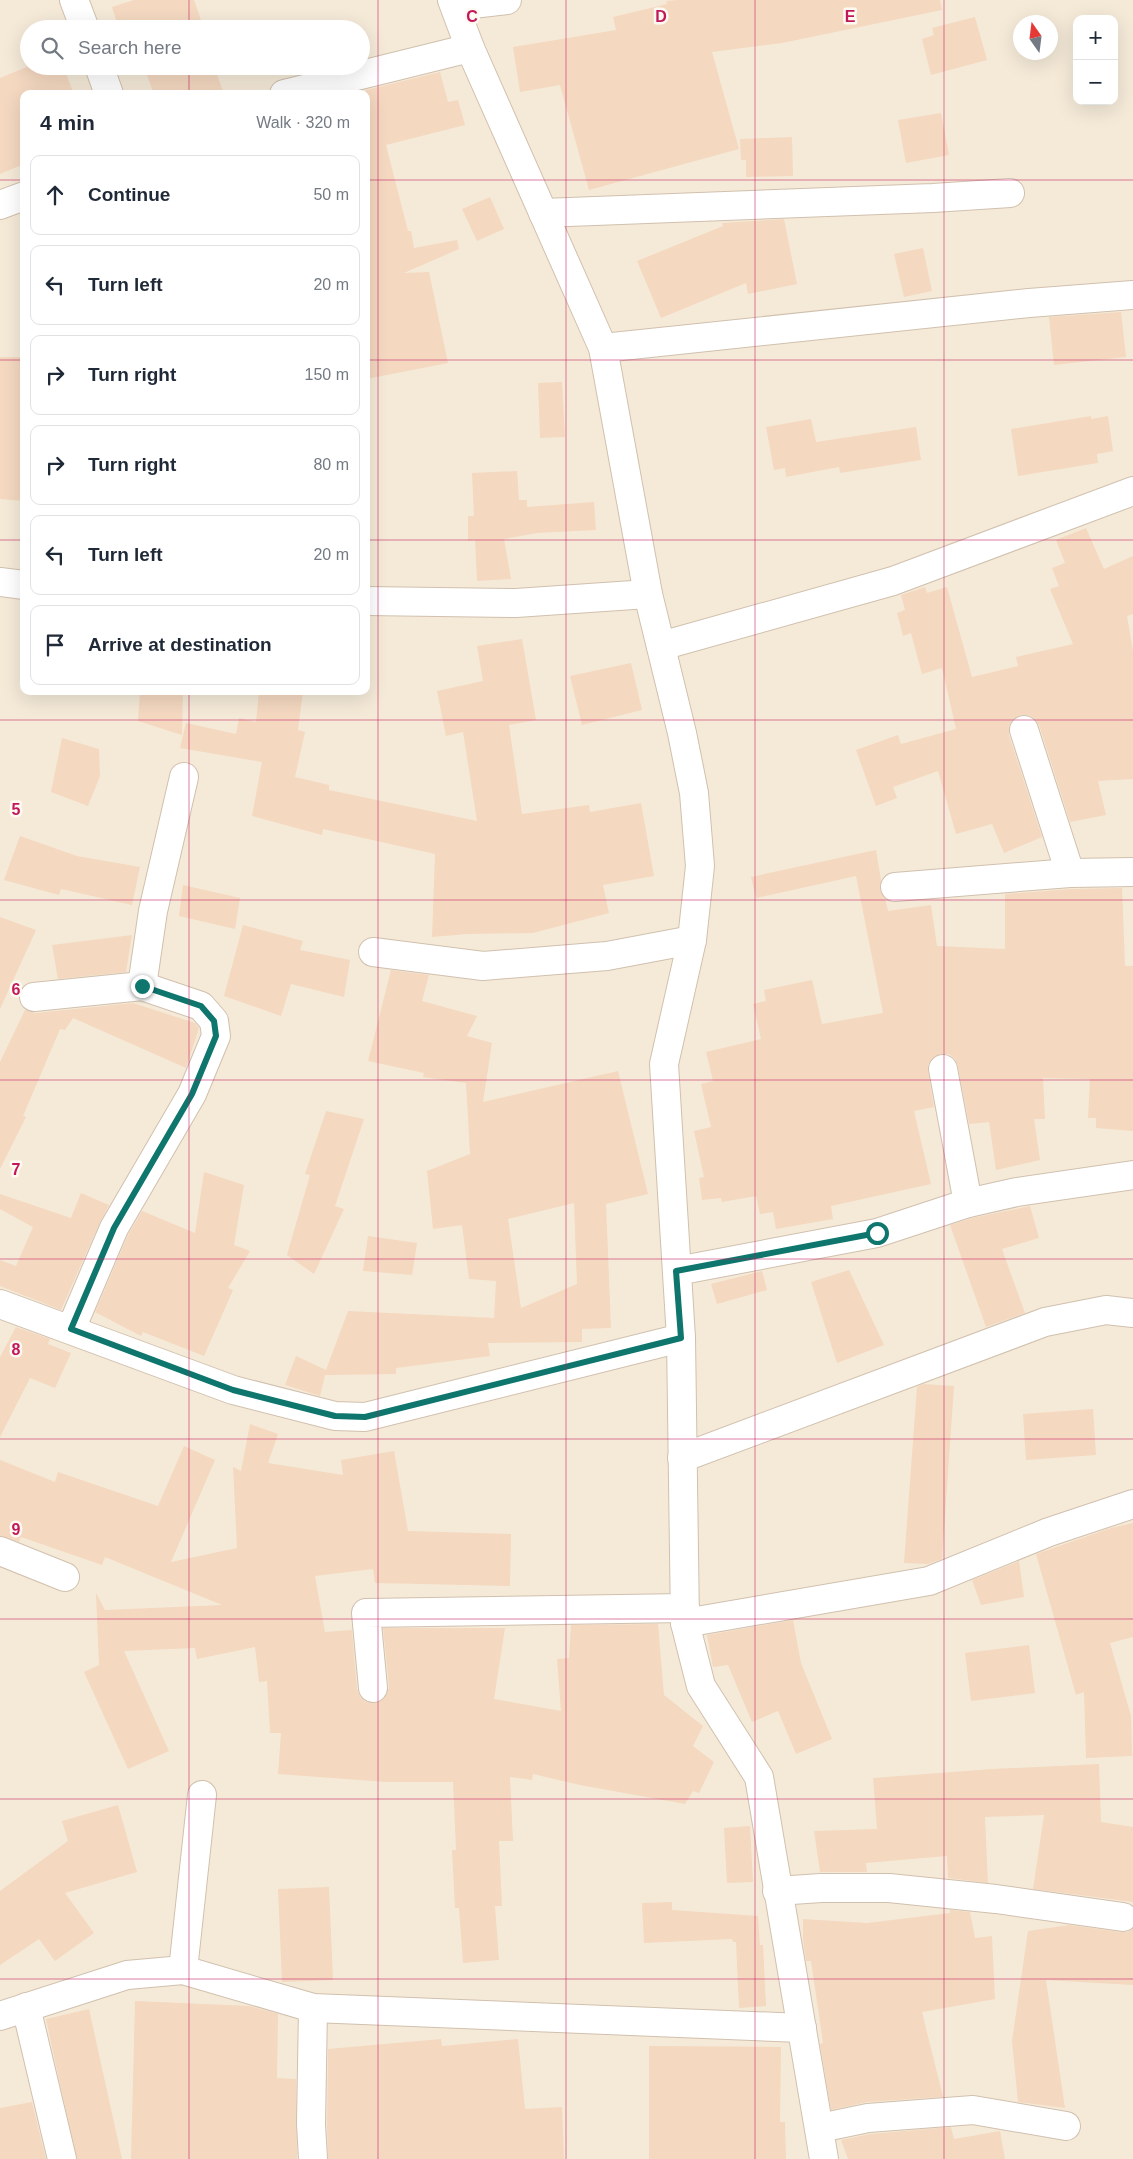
<!DOCTYPE html>
<html lang="en">
<head>
<meta charset="utf-8">
<style>
	body { margin:0; font-family:Arial,sans-serif; background:#f6f6f7; color:#1f2937 }
	.controls { position:absolute; right:15px; top:15px; display:grid; overflow:hidden; border-radius:10px; box-shadow:0 5px 20px #0002 }
	.controls button { width:45px; height:45px; display:grid; place-items:center; padding:0; border:0; border-bottom:1px solid #e0e1e3; background:#fff; color:#1f2937; font:25px sans-serif }
	.compass { position:absolute; left:1013px; top:15px; width:45px; height:45px; border-radius:50%; background:#fff; box-shadow:0 5px 20px #0002; rotate:346deg }
	.stop { position:absolute; width:15px; height:15px; margin:-11px; border:4px solid #0f766e; border-radius:50%; background:#fff }
	.stop.end { background:#0f766e; border-color:#fff; box-shadow:0 1px 5px #0008 }
	.list { margin:0; padding:0; list-style:none }
	h2 { display:flex; justify-content:space-between; align-items:center; height:65px; margin:0; padding:0 20px; font-size:21px }
	h2 small { font-size:16px; font-weight:400; color:#747a83 }
	.list li { display:grid; grid-template-columns:32px 1fr auto; gap:15px; align-items:center; box-sizing:border-box; height:80px; margin:0 10px 10px; padding:0 10px; border:1px solid #e0e1e3; border-radius:10px }
	.list b { display:block; font-size:19px; white-space:nowrap }
	.list em { font-size:16px; font-style:normal; color:#747a83 }
	.icon { flex:none; width:28px; height:28px; fill:none; stroke:currentColor; stroke-width:2; stroke-linecap:round; stroke-linejoin:round }
	.map { position:relative; flex:none; width:1133px; height:2159px; overflow:hidden }
	.search { position:absolute; background:#fff; box-shadow:0 5px 20px #0002; left:20px; top:20px; width:350px; height:55px; display:flex; align-items:center; gap:12px; box-sizing:border-box; padding:0 18px; border-radius:28px; color:#747a83; font-size:19px }
	.panel { position:absolute; background:#fff; box-shadow:0 5px 20px #0002; left:20px; top:90px; width:350px; height:605px; border-radius:10px }
	.map>svg:first-child { display:block }
	.residential { fill:#f5ead8; fill-rule:evenodd }
	.building { fill:#f4d8c0; fill-rule:evenodd }
	.lines { fill:none; stroke-linecap:round; stroke-linejoin:round }
	.minor-casing { stroke:#d1c0ae; stroke-width:30 }
	.minor { stroke:#fff; stroke-width:28 }
	.route { stroke:#0f766e; stroke-width:6 }
	.grid { fill:none; stroke:#c2185b; stroke-width:1; stroke-opacity:0.55 }
	.grid-label { font-size:16px; text-anchor:middle; font-weight:bold; fill:#c2185b; stroke:#fffaf1; stroke-width:5; stroke-linejoin:round; paint-order:stroke }
</style>
</head>
<body>
<div class="map">
<svg width="1133" height="2159" viewBox="0 0 1133 2159">
	<rect width="100%" height="100%" fill="#fdf7ea"/>
	<!-- residential -->
	<path class="residential" d="M 0,0 L 1133,0 L 1133,2159 L 0,2159 ZM 1077,19 L 1114,19 L 1114,101 L 1077,101 ZM 1020,22 L 1050,22 L 1050,52 L 1020,52 ZM 29,29 L 361,29 L 361,66 L 29,66 ZM 24,94 L 366,94 L 366,691 L 24,691 Z"/>
	<!-- building -->
	<g class="building">
		<path d="M 134,0 L 194,0 L 204,29 L 119,29 L 112,7 Z"/>
		<path d="M 679,0 L 940,0 L 942,10 L 782,43 L 712,52 L 739,149 L 589,190 L 560,85 L 520,92 L 513,47 L 616,30 L 613,17 L 667,4 L 666,1 Z"/>
		<path d="M 975,17 L 987,60 L 931,75 L 922,39 L 934,35 L 932,28 Z"/>
		<path d="M 29,66 L 63,66 L 74,94 L 24,94 L 24,164 L 0,174 L 0,78 Z"/>
		<path d="M 214,66 L 224,94 L 154,94 L 144,67 Z"/>
		<path d="M 440,72 L 448,102 L 458,100 L 465,125 L 386,145 L 408,231 L 411,231 L 414,248 L 457,240 L 459,249 L 404,273 L 429,272 L 448,363 L 366,379 L 366,90 Z"/>
		<path d="M 941,113 L 949,155 L 906,163 L 898,120 Z"/>
		<path d="M 792,137 L 793,176 L 746,177 L 746,160 L 741,160 L 740,139 Z"/>
		<path d="M 490,197 L 504,229 L 477,241 L 462,209 Z"/>
		<path d="M 784,219 L 797,284 L 748,294 L 746,283 L 661,318 L 637,261 L 723,226 L 722,223 Z"/>
		<path d="M 923,248 L 932,291 L 904,297 L 894,254 Z"/>
		<path d="M 1121,312 L 1126,357 L 1054,365 L 1049,317 Z"/>
		<path d="M 0,357 L 24,357 L 24,501 L 0,499 Z"/>
		<path d="M 562,382 L 565,437 L 540,438 L 538,383 Z"/>
		<path d="M 1091,416 L 1091,419 L 1108,416 L 1113,451 L 1097,454 L 1098,463 L 1018,476 L 1011,429 Z"/>
		<path d="M 811,419 L 816,442 L 916,427 L 921,460 L 840,473 L 839,467 L 786,477 L 785,468 L 774,470 L 766,427 Z"/>
		<path d="M 517,471 L 519,500 L 527,500 L 527,507 L 594,502 L 596,530 L 537,533 L 504,539 L 511,579 L 477,581 L 475,540 L 468,541 L 468,516 L 474,516 L 472,473 Z"/>
		<path d="M 1086,528 L 1104,569 L 1133,556 L 1133,614 L 1127,616 L 1133,651 L 1133,779 L 1098,781 L 1106,815 L 1070,822 L 1039,725 L 1034,718 L 1028,715 L 1020,715 L 1012,720 L 1009,727 L 1009,735 L 1042,837 L 1004,853 L 992,824 L 956,834 L 938,771 L 893,787 L 897,798 L 876,806 L 856,750 L 898,735 L 901,744 L 956,729 L 942,668 L 922,674 L 911,633 L 903,636 L 897,613 L 905,610 L 901,595 L 925,587 L 927,593 L 947,587 L 972,677 L 1018,666 L 1016,657 L 1073,644 L 1050,589 L 1059,586 L 1052,568 L 1065,563 L 1056,540 Z"/>
		<path d="M 522,639 L 536,720 L 509,725 L 522,814 L 589,805 L 590,812 L 641,803 L 654,876 L 603,885 L 609,913 L 533,933 L 467,934 L 432,937 L 435,854 L 323,829 L 322,835 L 252,816 L 262,762 L 180,748 L 186,723 L 236,734 L 239,718 L 256,722 L 259,691 L 303,691 L 298,730 L 305,732 L 295,777 L 329,785 L 329,790 L 477,821 L 463,732 L 446,736 L 437,691 L 483,681 L 477,646 Z"/>
		<path d="M 631,663 L 642,710 L 582,725 L 570,676 Z"/>
		<path d="M 140,691 L 183,691 L 182,735 L 138,721 Z"/>
		<path d="M 62,738 L 99,749 L 100,776 L 88,806 L 51,792 Z"/>
		<path d="M 20,836 L 77,856 L 140,867 L 132,905 L 61,889 L 59,895 L 4,880 Z"/>
		<path d="M 876,850 L 881,880 L 880,889 L 885,898 L 888,911 L 931,905 L 937,946 L 1005,949 L 1005,894 L 1071,889 L 1122,888 L 1125,966 L 1133,966 L 1133,1131 L 1096,1128 L 1096,1118 L 1088,1118 L 1090,1079 L 1043,1078 L 1045,1119 L 1034,1119 L 1040,1160 L 996,1170 L 989,1122 L 969,1124 L 958,1066 L 955,1059 L 949,1054 L 940,1054 L 933,1058 L 928,1064 L 928,1072 L 934,1107 L 914,1111 L 931,1184 L 831,1206 L 833,1219 L 776,1229 L 773,1212 L 760,1214 L 756,1196 L 722,1202 L 721,1198 L 702,1200 L 699,1178 L 704,1177 L 694,1131 L 711,1127 L 701,1084 L 713,1081 L 706,1052 L 761,1039 L 753,1004 L 766,1001 L 764,990 L 812,980 L 822,1024 L 883,1013 L 856,876 L 756,898 L 751,877 Z"/>
		<path d="M 183,885 L 240,898 L 235,929 L 179,916 Z"/>
		<path d="M 0,917 L 36,930 L 0,1009 Z"/>
		<path d="M 243,925 L 303,941 L 300,950 L 350,960 L 344,997 L 291,984 L 281,1016 L 224,996 Z"/>
		<path d="M 132,935 L 126,972 L 58,979 L 52,945 Z"/>
		<path d="M 391,970 L 429,975 L 422,1001 L 477,1016 L 467,1036 L 492,1043 L 483,1102 L 618,1071 L 648,1194 L 606,1204 L 611,1328 L 582,1329 L 582,1342 L 488,1343 L 490,1356 L 396,1368 L 396,1374 L 325,1375 L 320,1396 L 285,1385 L 296,1356 L 326,1370 L 348,1311 L 494,1318 L 496,1281 L 469,1279 L 462,1225 L 433,1229 L 427,1171 L 470,1154 L 466,1083 L 423,1077 L 424,1073 L 368,1061 ZM 574,1203 L 577,1284 L 521,1308 L 508,1219 Z"/>
		<path d="M 133,1003 L 195,1023 L 199,1028 L 186,1068 L 73,1018 L 65,1030 L 60,1029 L 23,1116 L 26,1117 L 0,1169 L 0,1062 L 25,1010 L 36,1013 Z"/>
		<path d="M 326,1111 L 364,1119 L 335,1206 L 344,1209 L 314,1274 L 287,1255 L 310,1175 L 305,1174 Z"/>
		<path d="M 204,1172 L 244,1185 L 234,1245 L 250,1251 L 228,1288 L 233,1290 L 204,1356 L 143,1332 L 141,1336 L 95,1312 L 128,1235 L 142,1211 L 195,1233 Z"/>
		<path d="M 81,1193 L 109,1205 L 100,1222 L 61,1310 L 0,1286 L 0,1260 L 16,1266 L 33,1227 L 0,1209 L 0,1194 L 71,1218 Z"/>
		<path d="M 1030,1206 L 1039,1238 L 1002,1249 L 1025,1313 L 986,1327 L 950,1225 L 972,1218 Z"/>
		<path d="M 368,1236 L 417,1243 L 412,1275 L 363,1271 Z"/>
		<path d="M 849,1270 L 884,1345 L 837,1363 L 811,1282 Z"/>
		<path d="M 762,1271 L 767,1290 L 717,1304 L 711,1284 Z"/>
		<path d="M 16,1327 L 50,1339 L 48,1344 L 71,1353 L 55,1388 L 30,1378 L 0,1437 L 0,1357 Z"/>
		<path d="M 923,1384 L 954,1386 L 942,1559 L 928,1564 L 904,1563 L 917,1387 Z"/>
		<path d="M 1093,1409 L 1096,1455 L 1026,1460 L 1023,1414 Z"/>
		<path d="M 250,1424 L 278,1434 L 268,1463 L 343,1475 L 341,1460 L 394,1451 L 408,1531 L 511,1534 L 510,1586 L 375,1583 L 373,1569 L 315,1576 L 325,1632 L 352,1630 L 357,1689 L 360,1697 L 366,1702 L 375,1703 L 382,1700 L 387,1694 L 389,1687 L 383,1628 L 505,1628 L 494,1699 L 561,1711 L 557,1659 L 569,1658 L 571,1625 L 658,1624 L 664,1695 L 703,1726 L 693,1746 L 714,1762 L 699,1793 L 693,1791 L 685,1804 L 580,1785 L 533,1774 L 532,1780 L 510,1777 L 513,1841 L 499,1841 L 502,1906 L 495,1906 L 499,1960 L 463,1963 L 459,1908 L 455,1908 L 452,1850 L 456,1850 L 453,1782 L 386,1782 L 278,1774 L 281,1733 L 270,1733 L 267,1681 L 259,1682 L 255,1647 L 197,1659 L 195,1648 L 124,1651 L 169,1751 L 128,1769 L 84,1672 L 99,1665 L 96,1593 L 105,1610 L 222,1605 L 105,1557 L 102,1565 L 21,1537 L 19,1542 L 0,1536 L 0,1460 L 55,1482 L 58,1472 L 158,1506 L 184,1446 L 215,1460 L 171,1562 L 237,1548 L 233,1467 L 241,1471 Z"/>
		<path d="M 1133,1523 L 1133,1637 L 1110,1643 L 1131,1716 L 1132,1756 L 1086,1758 L 1084,1692 L 1076,1695 L 1036,1554 L 1111,1528 Z"/>
		<path d="M 1019,1561 L 1024,1597 L 981,1605 L 972,1580 Z"/>
		<path d="M 793,1620 L 801,1663 L 832,1739 L 796,1754 L 778,1711 L 752,1722 L 728,1665 L 713,1667 L 707,1635 Z"/>
		<path d="M 1029,1645 L 1035,1693 L 971,1701 L 965,1653 Z"/>
		<path d="M 1099,1764 L 1101,1822 L 1133,1827 L 1133,1902 L 1033,1889 L 1044,1815 L 985,1817 L 988,1883 L 948,1878 L 947,1856 L 866,1863 L 867,1872 L 820,1872 L 814,1831 L 877,1829 L 873,1778 L 992,1769 Z"/>
		<path d="M 118,1805 L 137,1872 L 65,1893 L 94,1933 L 55,1961 L 39,1939 L 0,1965 L 0,1891 L 68,1841 L 62,1821 Z"/>
		<path d="M 750,1826 L 753,1882 L 727,1883 L 724,1828 Z"/>
		<path d="M 329,1887 L 333,1980 L 282,1982 L 278,1889 Z"/>
		<path d="M 672,1902 L 672,1910 L 758,1916 L 760,1945 L 763,1945 L 766,2006 L 739,2008 L 736,1942 L 733,1942 L 732,1939 L 644,1943 L 642,1903 Z"/>
		<path d="M 950,1910 L 970,1912 L 975,1938 L 992,1936 L 995,1999 L 922,2012 L 943,2097 L 867,2102 L 831,2110 L 820,2044 L 823,2043 L 811,1961 L 806,1961 L 803,1940 L 803,1919 L 867,1923 L 950,1913 Z"/>
		<path d="M 1069,1925 L 1121,1932 L 1128,1932 L 1133,1928 L 1133,1985 L 1046,1980 L 1065,2108 L 1018,2102 L 1012,2041 L 1028,1931 Z"/>
		<path d="M 135,2001 L 250,2006 L 278,2014 L 277,2078 L 296,2079 L 297,2159 L 131,2159 Z"/>
		<path d="M 89,2009 L 122,2159 L 77,2159 L 59,2080 L 46,2019 Z"/>
		<path d="M 441,2039 L 442,2046 L 518,2039 L 525,2109 L 562,2107 L 564,2159 L 328,2159 L 327,2124 L 328,2049 Z"/>
		<path d="M 649,2046 L 781,2047 L 780,2122 L 785,2122 L 786,2159 L 649,2159 Z"/>
		<path d="M 32,2102 L 46,2159 L 0,2159 L 0,2108 Z"/>
		<path d="M 951,2127 L 954,2139 L 1000,2131 L 1005,2159 L 848,2159 L 841,2140 L 870,2134 Z"/>
	</g>
	<g class="lines">
		<!-- minor casing -->
		<g class="minor-casing">
			<g id="minor">
				<path d="M 74,0 L 85,29"/>
				<path d="M 452,0 L 470,48 L 603,348 L 648,594 L 682,733 L 694,793 L 700,866 L 692,940 L 664,1064 L 681,1338 L 685,1623 L 701,1686 L 759,1777 L 824,2159"/>
				<path d="M 455,6 L 507,0"/>
				<path d="M 99,66 L 109,94"/>
				<path d="M 284,94 L 470,48"/>
				<path d="M 0,205 L 24,196"/>
				<path d="M 543,213 L 933,198 L 1010,193"/>
				<path d="M 603,348 L 1029,303 L 1133,295"/>
				<path d="M 0,582 L 24,585"/>
				<path d="M 366,601 L 516,603 L 648,594"/>
				<path d="M 661,646 L 893,581 L 1133,491"/>
				<path d="M 1024,730 L 1070,873"/>
				<path d="M 895,887 L 1070,873 L 1133,872"/>
				<path d="M 373,952 L 483,966 L 607,956 L 692,940"/>
				<path d="M 142,986 L 153,911 L 184,777"/>
				<path d="M 34,997 L 142,986 L 201,1006 L 214,1021 L 216,1036 L 192,1094 L 114,1228 L 71,1329"/>
				<path d="M 943,1069 L 968,1203"/>
				<path d="M 677,1271 L 877,1233 L 968,1203 L 1017,1192 L 1133,1175"/>
				<path d="M 0,1304 L 233,1390 L 335,1416 L 365,1417 L 681,1338"/>
				<path d="M 682,1458 L 1045,1322 L 1106,1310 L 1133,1313"/>
				<path d="M 0,1551 L 65,1577"/>
				<path d="M 685,1623 L 929,1581 L 1049,1532 L 1133,1504"/>
				<path d="M 373,1688 L 366,1613 L 685,1608"/>
				<path d="M 777,1891 L 821,1888 L 889,1888 L 996,1899 L 1123,1917"/>
				<path d="M 183,1970 L 202,1795"/>
				<path d="M 26,2007 L 62,2159"/>
				<path d="M 313,2008 L 311,2124 L 313,2159"/>
				<path d="M 0,2016 L 127,1975 L 183,1970 L 313,2008 L 802,2028"/>
				<path d="M 820,2128 L 868,2118 L 973,2110 L 1066,2126"/>
			</g>
		</g>
		<!-- minor -->
		<use href="#minor" class="minor"/>
	</g>
	<g class="lines">
		<!-- route -->
		<path class="route" d="M 142,986 L 201,1006 L 214,1021 L 216,1036 L 192,1094 L 114,1228 L 71,1329 L 233,1390 L 335,1416 L 365,1417 L 681,1338 L 676,1271 L 877,1233"/>
	</g>
	<!-- grid -->
	<path class="grid" d="M 189,0 L 189,29M 378,0 L 378,2159M 566,0 L 566,2159M 755,0 L 755,2159M 944,0 L 944,2159M 189,66 L 189,94M 0,180 L 24,180M 366,180 L 1133,180M 0,360 L 24,360M 366,360 L 1133,360M 0,540 L 24,540M 366,540 L 1133,540M 189,691 L 189,2159M 0,720 L 1133,720M 0,900 L 1133,900M 0,1080 L 1133,1080M 0,1259 L 1133,1259M 0,1439 L 1133,1439M 0,1619 L 1133,1619M 0,1799 L 1133,1799M 0,1979 L 1133,1979"/>
	<g class="grid-label">
		<text x="472" y="22">C</text>
		<text x="661" y="22">D</text>
		<text x="850" y="22">E</text>
		<text x="16" y="815">5</text>
		<text x="16" y="995">6</text>
		<text x="16" y="1175">7</text>
		<text x="16" y="1355">8</text>
		<text x="16" y="1535">9</text>
	</g>
</svg>
<div class="controls">
<button>+</button>
<button>−</button>
</div>
<svg class="compass" viewBox="-18 -18 36 36"><path d="M0-13l5 13h-10z" fill="#e53935"/><path d="M0 13l5-13h-10z" fill="#747a83"/></svg>
<div class="stop" style="left:877px;top:1233px"></div>
<div class="stop end" style="left:142px;top:986px"></div>
<div class="search"><svg class="icon" aria-label="search" viewBox="0 0 24 24"><circle cx="10" cy="10" r="6"/><path d="M15 15l6 6"/></svg>Search here</div>
<section class="panel">
<h2>4 min<small>Walk · 320 m</small></h2>
<ul class="list">
<li><svg class="icon" aria-label="ahead" viewBox="0 0 24 24"><path d="M12 20V5M6 11l6-6 6 6"/></svg><div><b>Continue</b></div><em>50 m</em></li>
<li><svg class="icon" aria-label="left" viewBox="0 0 24 24"><path d="M17 20v-9H6M10 6l-5 5 5 5"/></svg><div><b>Turn left</b></div><em>20 m</em></li>
<li><svg class="icon" aria-label="right" viewBox="0 0 24 24"><path d="M7 20v-9h11M14 6l5 5-5 5"/></svg><div><b>Turn right</b></div><em>150 m</em></li>
<li><svg class="icon" aria-label="right" viewBox="0 0 24 24"><path d="M7 20v-9h11M14 6l5 5-5 5"/></svg><div><b>Turn right</b></div><em>80 m</em></li>
<li><svg class="icon" aria-label="left" viewBox="0 0 24 24"><path d="M17 20v-9H6M10 6l-5 5 5 5"/></svg><div><b>Turn left</b></div><em>20 m</em></li>
<li><svg class="icon" aria-label="arrive" viewBox="0 0 24 24"><path d="M6 21V4h12l-3 4 3 4H6"/></svg><div><b>Arrive at destination</b></div></li>
</ul>
</section>
</div>
</body>
</html>
